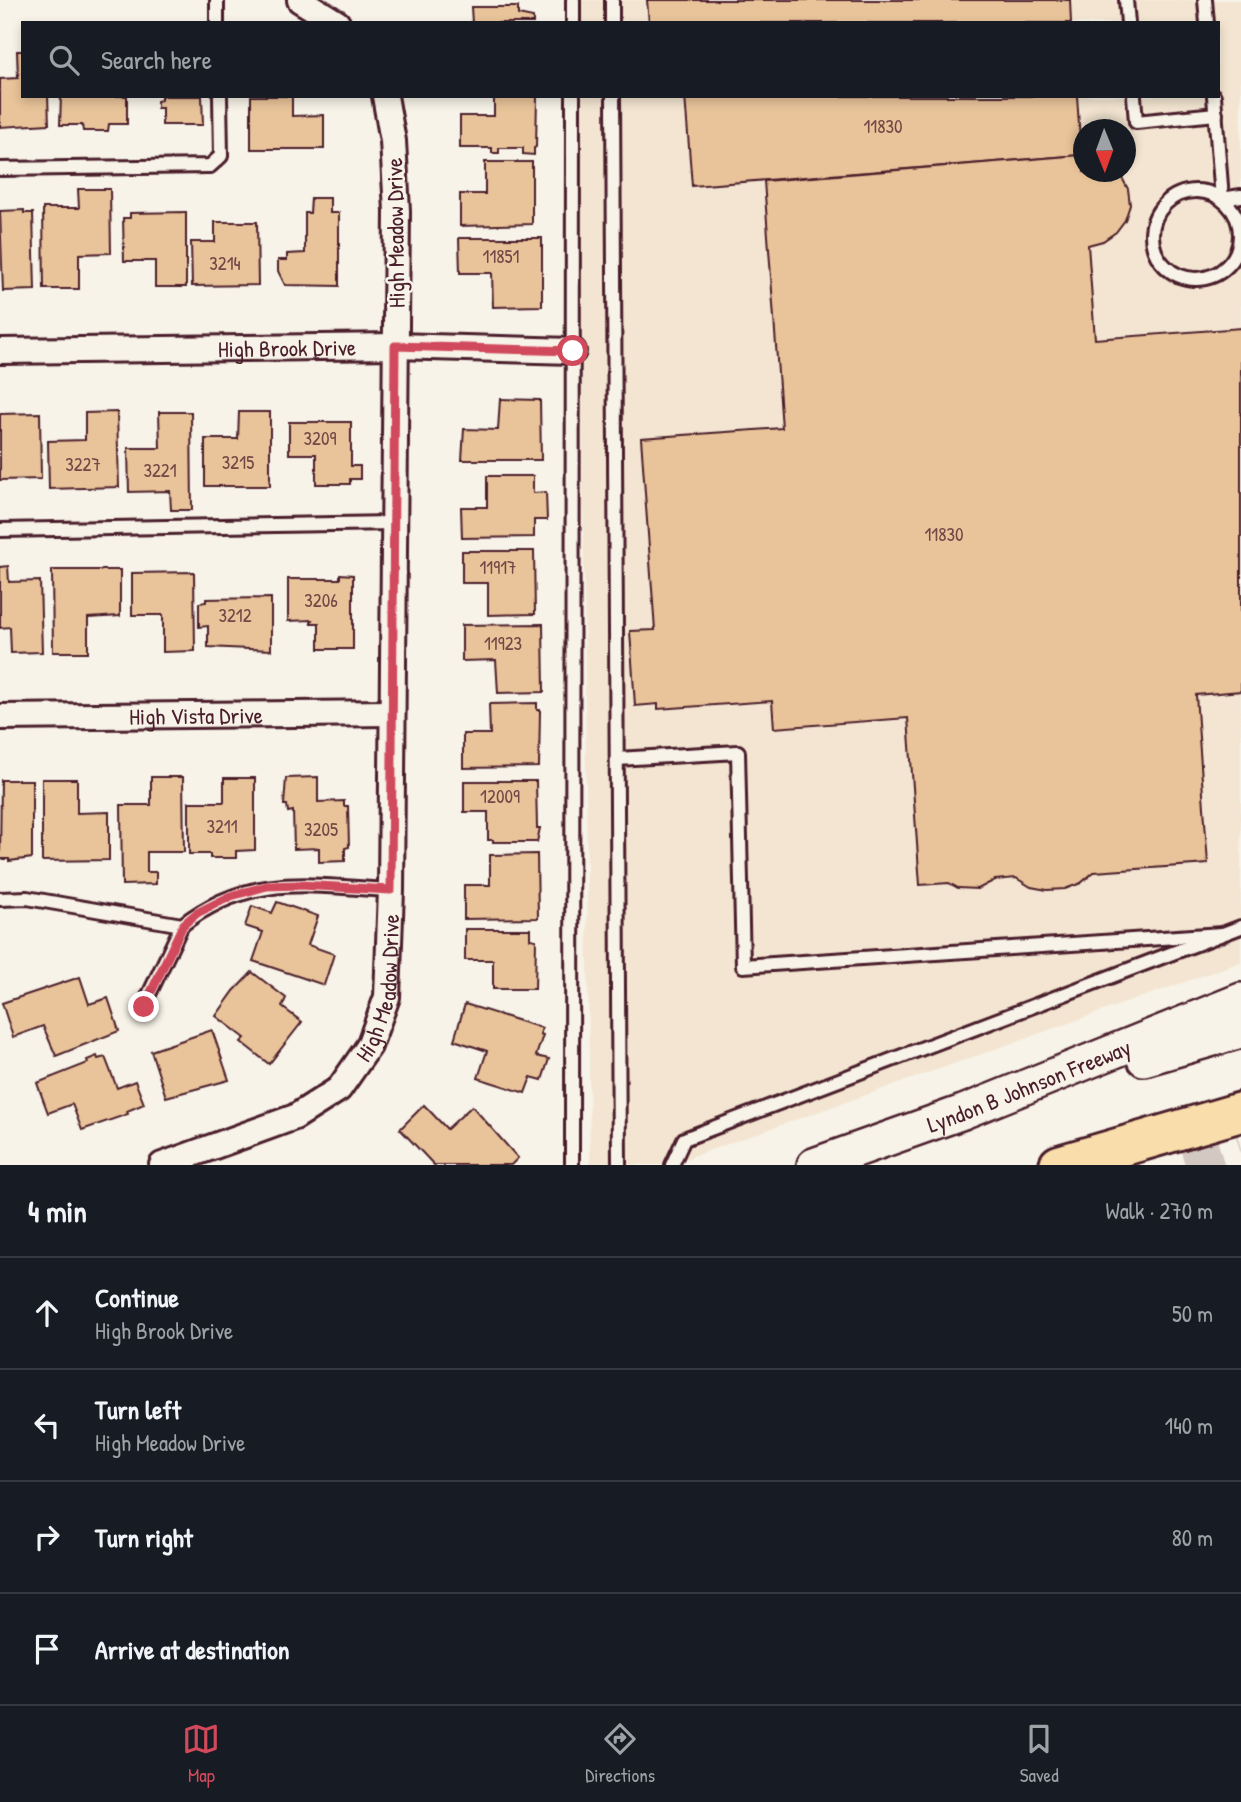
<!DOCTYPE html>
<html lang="en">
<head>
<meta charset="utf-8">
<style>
	body { margin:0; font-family:"Patrick Hand",sans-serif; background:#242831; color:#f1f3f6 }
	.compass { position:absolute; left:1073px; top:119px; width:63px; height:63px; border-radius:50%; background:#171b24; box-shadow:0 4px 10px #0003; rotate:179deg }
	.stop { position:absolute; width:21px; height:21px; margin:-16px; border:5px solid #d1495b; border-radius:50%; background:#fff }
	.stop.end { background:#d1495b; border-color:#fff; box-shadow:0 2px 7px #0008 }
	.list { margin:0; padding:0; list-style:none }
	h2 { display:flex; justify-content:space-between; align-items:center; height:91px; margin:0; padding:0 28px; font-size:30px }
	h2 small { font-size:23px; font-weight:400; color:#9ea1a6 }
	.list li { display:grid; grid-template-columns:46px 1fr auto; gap:21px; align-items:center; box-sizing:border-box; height:112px; padding:0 28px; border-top:2px solid #363941 }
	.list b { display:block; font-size:26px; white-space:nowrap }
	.list p { margin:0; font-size:23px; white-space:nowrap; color:#9ea1a6 }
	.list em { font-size:23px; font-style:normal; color:#9ea1a6 }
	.icon { flex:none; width:38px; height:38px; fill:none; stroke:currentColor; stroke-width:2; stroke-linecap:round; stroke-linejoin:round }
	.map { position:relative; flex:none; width:1241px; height:1165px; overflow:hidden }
	.search { position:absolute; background:#171b24; box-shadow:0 4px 10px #0003; left:21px; right:21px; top:21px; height:77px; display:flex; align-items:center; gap:18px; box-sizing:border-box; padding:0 24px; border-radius:0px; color:#9ea1a6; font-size:26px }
	.sheet { height:539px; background:#171b24 }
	nav { display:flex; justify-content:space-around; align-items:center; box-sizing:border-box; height:98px; border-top:2px solid #363941; background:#171b24; font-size:19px; color:#9ea1a6 }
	nav a { display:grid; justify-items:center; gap:4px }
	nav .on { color:#d1495b }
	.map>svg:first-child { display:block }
	.built { fill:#f3e5d1; fill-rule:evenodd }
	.building { fill:#e9c49a; stroke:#4a1f2b; stroke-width:2 }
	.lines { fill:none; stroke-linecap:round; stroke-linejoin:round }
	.highway-tunnel { stroke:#d4c9c2; stroke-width:38; stroke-dasharray:38 19; stroke-linecap:butt }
	.lane-casing { stroke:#4a1f2b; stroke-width:18 }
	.street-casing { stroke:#4a1f2b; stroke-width:30 }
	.secondary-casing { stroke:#4a1f2b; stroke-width:38 }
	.highway-casing { stroke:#4a1f2b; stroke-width:44 }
	.lane { stroke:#f7f3e8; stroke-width:12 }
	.street { stroke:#f7f3e8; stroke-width:24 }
	.secondary { stroke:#f7f3e8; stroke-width:33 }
	.highway { stroke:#f9deab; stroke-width:38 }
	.route { stroke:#d1495b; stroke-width:9 }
	.labels { text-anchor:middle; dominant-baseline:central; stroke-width:5; stroke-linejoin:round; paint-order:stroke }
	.number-label { font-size:19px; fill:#724847 }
	.street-label { font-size:23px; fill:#4a1f2b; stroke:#f7f3e8 }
</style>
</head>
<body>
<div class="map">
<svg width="1241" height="1165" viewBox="0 0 1241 1165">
	<rect width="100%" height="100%" fill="#f7f3e8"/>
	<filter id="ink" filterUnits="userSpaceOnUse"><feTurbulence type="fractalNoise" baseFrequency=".0143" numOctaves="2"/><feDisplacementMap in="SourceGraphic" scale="14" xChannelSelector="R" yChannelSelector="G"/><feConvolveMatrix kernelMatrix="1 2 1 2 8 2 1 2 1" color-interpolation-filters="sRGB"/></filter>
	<g filter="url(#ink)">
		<!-- built -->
		<path class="built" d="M 578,0 L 1241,0 L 1241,962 L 668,1165 L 590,1165 L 579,96 L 1218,96 L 1218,23 L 578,23 ZM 1084,130 L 1126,130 L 1126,172 L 1084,172 Z"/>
		<!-- building -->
		<g class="building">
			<path d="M 647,0 L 1070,0 L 1071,23 L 649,23 Z"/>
			<path d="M 471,7 L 518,7 L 518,15 L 533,18 L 533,23 L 472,23 Z"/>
			<path d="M 17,51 L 23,51 L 23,96 L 48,96 L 49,124 L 0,127 L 0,79 L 18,78 Z"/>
			<path d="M 61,96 L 127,96 L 127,124 L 109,124 L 108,131 L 83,131 L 82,125 L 60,125 Z"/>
			<path d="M 161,96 L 202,96 L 203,125 L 162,125 L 162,108 L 157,108 L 157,101 L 161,100 Z"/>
			<path d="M 251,96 L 292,96 L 292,116 L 324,115 L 324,149 L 251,149 Z"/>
			<path d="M 494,96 L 537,96 L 536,147 L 534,148 L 534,155 L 523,154 L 523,148 L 499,148 L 499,153 L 492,153 L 492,148 L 460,148 L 460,116 L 494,116 Z"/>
			<path d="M 685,96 L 1077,96 L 1081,155 L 692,186 Z"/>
			<path d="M 1081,155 L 1084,155 L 1084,172 L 1119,172 L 1128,189 L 1130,205 L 1125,220 L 1116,232 L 1103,241 L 1088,245 L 1095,339 L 1241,328 L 1241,691 L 1196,695 L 1208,864 L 1094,872 L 1081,883 L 1065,889 L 1047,890 L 1031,887 L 1016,878 L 995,880 L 978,889 L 958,888 L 949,883 L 920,885 L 908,718 L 774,728 L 772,701 L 658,709 L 658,704 L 635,706 L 630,631 L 655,630 L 641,438 L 782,428 L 764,181 Z"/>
			<path d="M 485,162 L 532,162 L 532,224 L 460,226 L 460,194 L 485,194 Z"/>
			<path d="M 78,189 L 110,189 L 111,253 L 79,254 L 79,289 L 44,289 L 43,208 L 79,208 Z"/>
			<path d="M 311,198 L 330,198 L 330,213 L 339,213 L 339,286 L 285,285 L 278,271 L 278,260 L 287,260 L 287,254 L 305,253 L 305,213 L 310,213 Z"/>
			<path d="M 24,210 L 24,213 L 33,213 L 35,290 L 3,291 L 0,211 Z"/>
			<path d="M 186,212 L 186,287 L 155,287 L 155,261 L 124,261 L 123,218 L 130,218 L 130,213 Z"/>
			<path d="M 215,222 L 257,222 L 258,285 L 192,286 L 191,242 L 215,242 Z"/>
			<path d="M 459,238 L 542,238 L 542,306 L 493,307 L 492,273 L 460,273 Z"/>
			<path d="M 500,399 L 540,400 L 541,460 L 462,460 L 464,429 L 498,430 Z"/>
			<path d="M 117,412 L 119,487 L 49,489 L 48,441 L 85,440 L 85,413 Z"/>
			<path d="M 159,412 L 191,412 L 192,510 L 171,510 L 170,491 L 129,492 L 128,448 L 160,448 Z"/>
			<path d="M 239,412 L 270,412 L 270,486 L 205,486 L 205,439 L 238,439 Z"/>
			<path d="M 40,413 L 41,479 L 0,480 L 0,414 Z"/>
			<path d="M 289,422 L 351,422 L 351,466 L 360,466 L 360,479 L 350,479 L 350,484 L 316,484 L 316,454 L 289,454 Z"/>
			<path d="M 487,476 L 533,476 L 533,493 L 546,492 L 547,520 L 534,520 L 534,537 L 462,538 L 461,507 L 487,507 Z"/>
			<path d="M 462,551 L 534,551 L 535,614 L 488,615 L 488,583 L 462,583 Z"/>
			<path d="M 8,566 L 9,582 L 40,581 L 42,652 L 11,653 L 10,627 L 0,628 L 0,567 Z"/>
			<path d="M 52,570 L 120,570 L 120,616 L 88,618 L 88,652 L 53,652 Z"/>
			<path d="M 194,572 L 195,651 L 163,652 L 163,615 L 132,615 L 132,573 Z"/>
			<path d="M 340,574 L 353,575 L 353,649 L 319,649 L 319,623 L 311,623 L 312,620 L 288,621 L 288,579 L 340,579 Z"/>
			<path d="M 271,598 L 271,650 L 208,647 L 208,626 L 199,627 L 199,603 L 206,602 L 206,599 Z"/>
			<path d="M 543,624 L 544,692 L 498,693 L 496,660 L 462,661 L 462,625 Z"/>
			<path d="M 537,703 L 537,710 L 540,710 L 539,767 L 463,768 L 463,734 L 490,734 L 489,704 Z"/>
			<path d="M 151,777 L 183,777 L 184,852 L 147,852 L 147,872 L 156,872 L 156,884 L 122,885 L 121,805 L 151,805 Z"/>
			<path d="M 318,777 L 318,802 L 344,801 L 344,806 L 348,806 L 349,847 L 345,848 L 345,861 L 319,862 L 319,848 L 294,849 L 293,811 L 288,812 L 287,805 L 284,805 L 286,778 Z"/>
			<path d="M 224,778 L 255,778 L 255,850 L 236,851 L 236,858 L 210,858 L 210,854 L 189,854 L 189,802 L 224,802 Z"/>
			<path d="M 42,779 L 77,779 L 77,813 L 109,812 L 109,860 L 42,861 Z"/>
			<path d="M 1,780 L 32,780 L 32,858 L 9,861 L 9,859 L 0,859 Z"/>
			<path d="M 464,781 L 536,781 L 537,828 L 540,828 L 537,842 L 493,842 L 493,840 L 488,840 L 488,812 L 464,812 Z"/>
			<path d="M 537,854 L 538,918 L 464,919 L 464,885 L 490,885 L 490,855 Z"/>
			<path d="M 277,902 L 318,916 L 308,945 L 334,954 L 324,985 L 253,961 L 263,932 L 245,926 L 252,906 L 272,913 Z"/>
			<path d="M 465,929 L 530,929 L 530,939 L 536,940 L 535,989 L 493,989 L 493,960 L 465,960 Z"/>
			<path d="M 252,972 L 286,998 L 282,1007 L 302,1022 L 269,1064 L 241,1042 L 245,1038 L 216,1016 L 234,991 Z"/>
			<path d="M 80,977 L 89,1004 L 108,998 L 119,1031 L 56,1056 L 43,1026 L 13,1037 L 2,1003 Z"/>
			<path d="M 465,1004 L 542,1028 L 540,1034 L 543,1035 L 536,1056 L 549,1059 L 542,1080 L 531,1077 L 525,1093 L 478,1078 L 487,1051 L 454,1040 Z"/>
			<path d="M 212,1030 L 229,1080 L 166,1097 L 151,1051 Z"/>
			<path d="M 97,1056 L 98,1059 L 105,1057 L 117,1088 L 135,1081 L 144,1104 L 127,1111 L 128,1114 L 82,1130 L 72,1104 L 48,1113 L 37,1083 L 88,1063 L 87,1060 Z"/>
			<path d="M 424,1105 L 447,1129 L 472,1106 L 518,1158 L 511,1165 L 434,1165 L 400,1129 Z"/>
		</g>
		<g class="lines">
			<!-- highway-tunnel -->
			<path class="highway-tunnel" d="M 1185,1165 L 1241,1148"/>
			<!-- lane casing -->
			<g class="lane-casing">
				<g id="lane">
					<path d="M 217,0 L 217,23"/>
					<path d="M 573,0 L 573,23"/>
					<path d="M 612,0 L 612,23"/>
					<path d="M 1126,0 L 1128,23"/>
					<path d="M 1205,0 L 1207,23"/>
					<path d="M 613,96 L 619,1165"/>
					<path d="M 1134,96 L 1136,122 L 1216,114"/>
					<path d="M 1214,96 L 1222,199 L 1241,196"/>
					<path d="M 0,169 L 210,166 L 221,156 L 220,96"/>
					<circle cx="1196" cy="235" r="44"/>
					<path d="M 0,530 L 393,523"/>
					<path d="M 617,759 L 738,752 L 743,966 L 1222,934"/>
					<path d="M 0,899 L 27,898 L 182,925 C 250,872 312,886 391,890"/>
					<path d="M 143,1007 L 182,925"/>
					<path d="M 572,1165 L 573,96"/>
					<path d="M 672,1165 L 684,1139 L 1241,927"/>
				</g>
			</g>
			<!-- street casing -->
			<g class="street-casing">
				<g id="street">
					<path d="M 300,0 L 337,23"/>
					<path id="s1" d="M 0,351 L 395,346 L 573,351"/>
					<path id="s2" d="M 0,717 L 391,713"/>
					<path id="s3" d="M 162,1165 L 295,1117 L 339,1089 L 369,1046 L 387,997 L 391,890 L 397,211 L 393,141 L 385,96"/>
				</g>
			</g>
			<!-- secondary casing -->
			<g class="secondary-casing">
				<g id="secondary">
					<path d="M 1144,1059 L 1241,1031"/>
					<path id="s4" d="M 814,1165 L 963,1112 L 1241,1000"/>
				</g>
			</g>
			<!-- highway casing -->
			<g class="highway-casing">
				<path id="highway" d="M 1059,1165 L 1241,1112"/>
			</g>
			<!-- lane -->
			<use href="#lane" class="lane"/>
			<!-- street -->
			<use href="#street" class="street"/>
			<!-- secondary -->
			<use href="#secondary" class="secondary"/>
			<!-- highway -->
			<use href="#highway" class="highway"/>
		</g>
	</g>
	<g class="lines" filter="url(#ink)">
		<!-- route -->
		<path class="route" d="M 144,1007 L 183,925 L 197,913 L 231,896 L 267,886 L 300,885 L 391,890 L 395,346 L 573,351"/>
	</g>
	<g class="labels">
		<!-- number labels -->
		<g class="number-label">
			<text x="883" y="126">11830</text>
			<text x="501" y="256">11851</text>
			<text x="225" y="263">3214</text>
			<text x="320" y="438">3209</text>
			<text x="238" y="462">3215</text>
			<text x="83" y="464">3227</text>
			<text x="160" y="470">3221</text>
			<text x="944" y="534">11830</text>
			<text x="498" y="567">11917</text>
			<text x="321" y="600">3206</text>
			<text x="235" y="615">3212</text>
			<text x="503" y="643">11923</text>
			<text x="500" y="796">12009</text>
			<text x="222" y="826">3211</text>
			<text x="321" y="829">3205</text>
		</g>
		<!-- street labels -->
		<g class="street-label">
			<text transform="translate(395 233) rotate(-91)">High Meadow Drive</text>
			<text stroke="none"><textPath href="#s1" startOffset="287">High Brook Drive</textPath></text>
			<text stroke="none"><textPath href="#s2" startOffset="196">High Vista Drive</textPath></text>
			<text stroke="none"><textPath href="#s3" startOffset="306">High Meadow Drive</textPath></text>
			<text stroke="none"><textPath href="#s4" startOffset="229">Lyndon B Johnson Freeway</textPath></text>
		</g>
	</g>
</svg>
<svg class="compass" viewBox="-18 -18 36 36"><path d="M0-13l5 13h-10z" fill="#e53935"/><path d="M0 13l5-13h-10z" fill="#9ea1a6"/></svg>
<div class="stop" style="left:573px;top:351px"></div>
<div class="stop end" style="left:144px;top:1007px"></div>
<div class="search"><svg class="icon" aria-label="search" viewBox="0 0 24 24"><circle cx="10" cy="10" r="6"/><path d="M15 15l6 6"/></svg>Search here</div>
</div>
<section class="sheet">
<h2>4 min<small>Walk · 270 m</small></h2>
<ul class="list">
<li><svg class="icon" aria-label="ahead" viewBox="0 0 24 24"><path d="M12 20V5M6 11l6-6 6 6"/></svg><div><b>Continue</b><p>High Brook Drive</p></div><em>50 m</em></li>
<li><svg class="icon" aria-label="left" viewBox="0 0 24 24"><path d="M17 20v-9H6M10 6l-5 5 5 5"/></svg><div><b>Turn left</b><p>High Meadow Drive</p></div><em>140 m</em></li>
<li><svg class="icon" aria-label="right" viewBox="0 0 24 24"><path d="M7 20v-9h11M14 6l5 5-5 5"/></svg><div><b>Turn right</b></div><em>80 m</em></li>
<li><svg class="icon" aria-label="arrive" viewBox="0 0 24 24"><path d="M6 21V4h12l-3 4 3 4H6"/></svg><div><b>Arrive at destination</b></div></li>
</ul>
</section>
<nav>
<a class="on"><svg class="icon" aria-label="map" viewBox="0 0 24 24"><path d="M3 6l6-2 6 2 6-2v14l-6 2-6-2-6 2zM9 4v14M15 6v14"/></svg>Map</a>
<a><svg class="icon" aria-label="directions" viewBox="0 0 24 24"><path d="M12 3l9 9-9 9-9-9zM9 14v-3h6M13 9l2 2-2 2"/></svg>Directions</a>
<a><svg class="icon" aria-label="saved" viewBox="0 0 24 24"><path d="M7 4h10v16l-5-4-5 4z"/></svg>Saved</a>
</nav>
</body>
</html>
